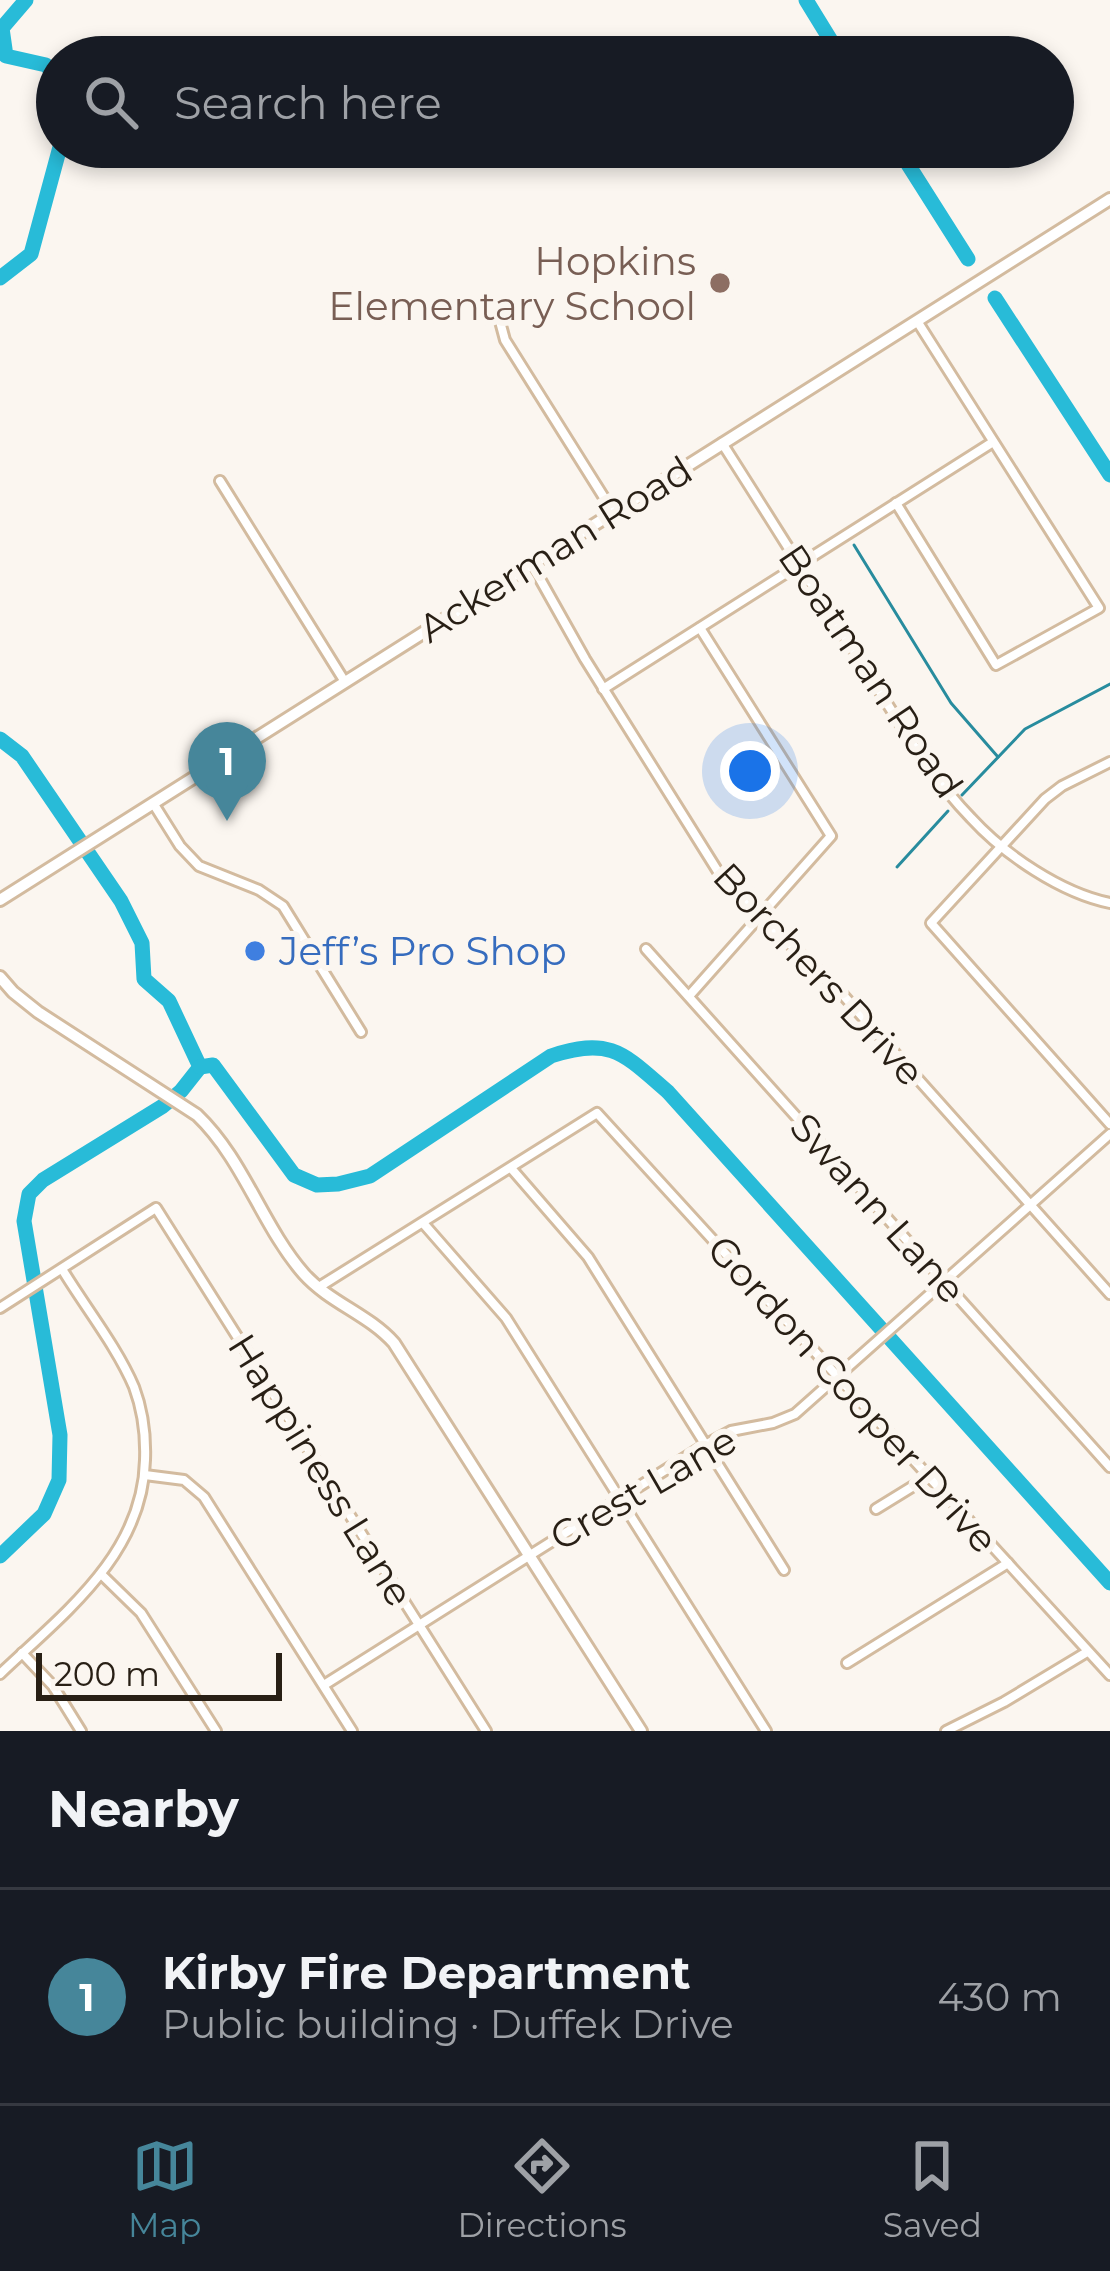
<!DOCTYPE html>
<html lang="en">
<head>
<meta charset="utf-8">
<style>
	body { margin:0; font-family:Montserrat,sans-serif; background:#242831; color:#f1f3f6 }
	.scale { position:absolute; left:36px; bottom:30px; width:246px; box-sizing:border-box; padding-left:12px; border:6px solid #281f15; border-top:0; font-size:33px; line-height:42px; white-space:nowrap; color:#281f15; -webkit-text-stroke:9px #fbf6f0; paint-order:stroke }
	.you { position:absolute; left:750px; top:771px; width:42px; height:42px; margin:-30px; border:9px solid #fff; border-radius:50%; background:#1a73e8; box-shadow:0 0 0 18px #1a73e833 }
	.badge { display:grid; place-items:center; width:78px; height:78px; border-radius:50%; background:#46869a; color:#fff; font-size:39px; font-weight:700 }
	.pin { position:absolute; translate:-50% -99px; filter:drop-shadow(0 3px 6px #0008) }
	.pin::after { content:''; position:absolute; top:63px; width:42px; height:36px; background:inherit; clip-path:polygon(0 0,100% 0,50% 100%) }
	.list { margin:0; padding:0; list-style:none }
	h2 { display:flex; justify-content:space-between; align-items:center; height:156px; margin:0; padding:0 48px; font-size:51px }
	h2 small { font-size:39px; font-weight:400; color:#9ea1a6 }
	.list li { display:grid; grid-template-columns:78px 1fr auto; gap:36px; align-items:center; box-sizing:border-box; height:216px; padding:0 48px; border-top:3px solid #363941 }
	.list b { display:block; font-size:45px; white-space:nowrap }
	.list p { margin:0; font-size:39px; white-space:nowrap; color:#9ea1a6 }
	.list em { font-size:39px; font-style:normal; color:#9ea1a6 }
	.icon { flex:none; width:66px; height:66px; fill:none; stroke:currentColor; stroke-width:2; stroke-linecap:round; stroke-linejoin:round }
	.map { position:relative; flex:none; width:1110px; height:1731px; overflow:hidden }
	.search { position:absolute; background:#171b24; box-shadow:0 6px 18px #0003; left:36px; right:36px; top:36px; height:132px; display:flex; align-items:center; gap:30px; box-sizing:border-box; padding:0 42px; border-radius:66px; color:#9ea1a6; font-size:45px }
	.sheet { height:372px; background:#171b24 }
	nav { display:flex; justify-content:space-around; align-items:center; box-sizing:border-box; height:168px; border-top:3px solid #363941; background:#171b24; font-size:33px; color:#9ea1a6 }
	nav a { display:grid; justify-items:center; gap:6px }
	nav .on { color:#46869a }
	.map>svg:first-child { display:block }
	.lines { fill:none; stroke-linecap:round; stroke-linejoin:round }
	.stream { stroke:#288c9e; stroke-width:3 }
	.river { stroke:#28bbd8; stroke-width:15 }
	.minor-casing { stroke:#d3bb9f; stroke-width:14 }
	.tertiary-casing { stroke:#d3bb9f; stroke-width:16 }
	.minor { stroke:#fff; stroke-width:8 }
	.tertiary { stroke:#fff; stroke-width:10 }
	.education-dot { fill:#8d6e63; stroke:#fbf6f0; stroke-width:4.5 }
	.shop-dot { fill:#3f7fe0; stroke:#fbf6f0; stroke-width:4.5 }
	.labels { text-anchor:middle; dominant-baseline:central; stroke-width:12; stroke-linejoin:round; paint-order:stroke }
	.education-label { font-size:39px; fill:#785e54; stroke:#fbf6f0; text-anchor:end }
	.street-label { font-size:39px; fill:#281f15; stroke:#fbf6f0 }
	.shop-label { font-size:39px; fill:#366cbe; stroke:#fbf6f0; text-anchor:start }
</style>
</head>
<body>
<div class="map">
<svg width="1110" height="1731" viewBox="0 0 1110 1731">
	<rect width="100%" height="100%" fill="#fbf6f0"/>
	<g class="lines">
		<!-- stream -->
		<g class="stream">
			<path d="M 854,545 L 951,703 L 998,757"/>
			<path d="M 962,795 L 1025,729 L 1110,684"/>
			<path d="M 897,867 L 948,811"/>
		</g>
		<!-- river -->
		<g class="river">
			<path d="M 26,0 L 2,28 L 6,56 L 46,65 L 57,78"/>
			<path d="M 806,0 L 841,57"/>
			<path d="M 897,147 L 968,259"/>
			<path d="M 0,278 L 31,254 L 60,147"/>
			<path d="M 995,298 L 1110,475"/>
			<path d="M 0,739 L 22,756 L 121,901 L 142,943 L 144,979 L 169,1001 L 200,1067 L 181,1091 L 163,1106 L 43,1180 L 29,1194 L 24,1221 L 60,1435 L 59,1480 L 44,1514 L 0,1556"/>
			<path d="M 200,1067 L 213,1065 L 294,1175 L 317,1185 L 338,1184 L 370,1176 L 551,1056 C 611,1036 624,1054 668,1092 L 1110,1583"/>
		</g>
		<!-- minor casing -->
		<g class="minor-casing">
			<g id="minor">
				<path d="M 498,314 L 505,340 L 613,512"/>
				<path d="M 722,443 C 770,518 817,594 865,668 C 897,719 929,775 971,818 C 1005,855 1061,893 1110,903"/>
				<path d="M 220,481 L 345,682"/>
				<path d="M 896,503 L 996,665 L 1099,608 L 917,321"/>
				<path d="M 531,563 L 585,659 L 727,886 L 835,986 L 1110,1294"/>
				<path d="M 603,689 L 993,442"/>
				<path d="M 1110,762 L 1062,786 L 1045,799 L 931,923 L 1110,1124"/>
				<path d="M 153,803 L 180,846 L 199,866 L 259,890 L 283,906 L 361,1032"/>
				<path d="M 646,949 L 1110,1467"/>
				<path d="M 689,996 L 831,836 L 700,628"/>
				<path d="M 511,1168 L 588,1257 L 784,1570"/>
				<path d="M 423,1223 L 506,1318 L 766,1731"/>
				<path d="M 319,1287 L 597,1113 L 1110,1675"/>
				<path d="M 0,1308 L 156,1208 L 486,1731"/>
				<path d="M 145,1475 L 184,1480 L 204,1497 L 352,1731"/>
				<path d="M 876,1509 L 928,1477"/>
				<path d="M 101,1574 L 141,1613 L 216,1731"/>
				<path d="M 22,1653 L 53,1686 L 81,1731"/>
				<path d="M 847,1663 L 1008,1563"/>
				<path d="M 0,1674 C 63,1614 143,1555 145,1460 C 146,1434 143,1411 134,1387 C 117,1347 85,1307 62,1269"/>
				<path d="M 324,1685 L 705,1445 L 731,1431 L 773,1423 L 795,1414 L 1110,1134"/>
				<path d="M 946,1731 L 1004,1702 L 1087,1652"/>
			</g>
		</g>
		<!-- tertiary casing -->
		<g class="tertiary-casing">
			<g id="tertiary">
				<path d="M 0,900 L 1110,199"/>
				<path d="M 0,977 L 13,992 L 38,1012 L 197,1115 C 244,1160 262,1226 304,1274 C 330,1303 368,1314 394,1343 L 641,1731"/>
			</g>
		</g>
		<!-- minor -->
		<use href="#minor" class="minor"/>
		<!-- tertiary -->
		<use href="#tertiary" class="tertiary"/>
	</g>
	<!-- markers -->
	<circle class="education-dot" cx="720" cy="283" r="12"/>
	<circle class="shop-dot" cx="255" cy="951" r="12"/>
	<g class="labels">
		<!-- education labels -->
		<g class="education-label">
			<text x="696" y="261">Hopkins<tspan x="696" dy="45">Elementary School</tspan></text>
		</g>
		<!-- street labels -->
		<g class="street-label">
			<text transform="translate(555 549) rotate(-32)">Ackerman Road</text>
			<text transform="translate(871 671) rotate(56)">Boatman Road</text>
			<text transform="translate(819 974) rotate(47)">Borchers Drive</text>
			<text transform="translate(878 1208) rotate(48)">Swann Lane</text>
			<text transform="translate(853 1394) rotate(48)">Gordon Cooper Drive</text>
			<text transform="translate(321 1470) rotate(58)">Happiness Lane</text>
			<text transform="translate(643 1488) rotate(-30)">Crest Lane</text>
		</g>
		<!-- shop labels -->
		<g class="shop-label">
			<text x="279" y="951">Jeff’s Pro Shop</text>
		</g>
	</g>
</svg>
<div class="scale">200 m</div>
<div class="you"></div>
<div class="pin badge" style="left:227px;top:821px">1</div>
<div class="search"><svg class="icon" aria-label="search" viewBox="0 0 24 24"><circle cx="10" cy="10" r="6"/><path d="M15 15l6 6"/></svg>Search here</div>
</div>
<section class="sheet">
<h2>Nearby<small></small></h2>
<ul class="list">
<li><span class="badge">1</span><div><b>Kirby Fire Department</b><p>Public building · Duffek Drive</p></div><em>430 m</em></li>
</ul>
</section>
<nav>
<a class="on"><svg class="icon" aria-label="map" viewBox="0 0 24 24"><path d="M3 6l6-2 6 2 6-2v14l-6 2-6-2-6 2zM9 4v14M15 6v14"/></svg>Map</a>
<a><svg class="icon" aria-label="directions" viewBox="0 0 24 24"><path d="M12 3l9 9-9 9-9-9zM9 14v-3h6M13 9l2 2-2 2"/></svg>Directions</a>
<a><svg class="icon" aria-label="saved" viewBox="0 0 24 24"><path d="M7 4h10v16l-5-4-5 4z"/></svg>Saved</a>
</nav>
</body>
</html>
